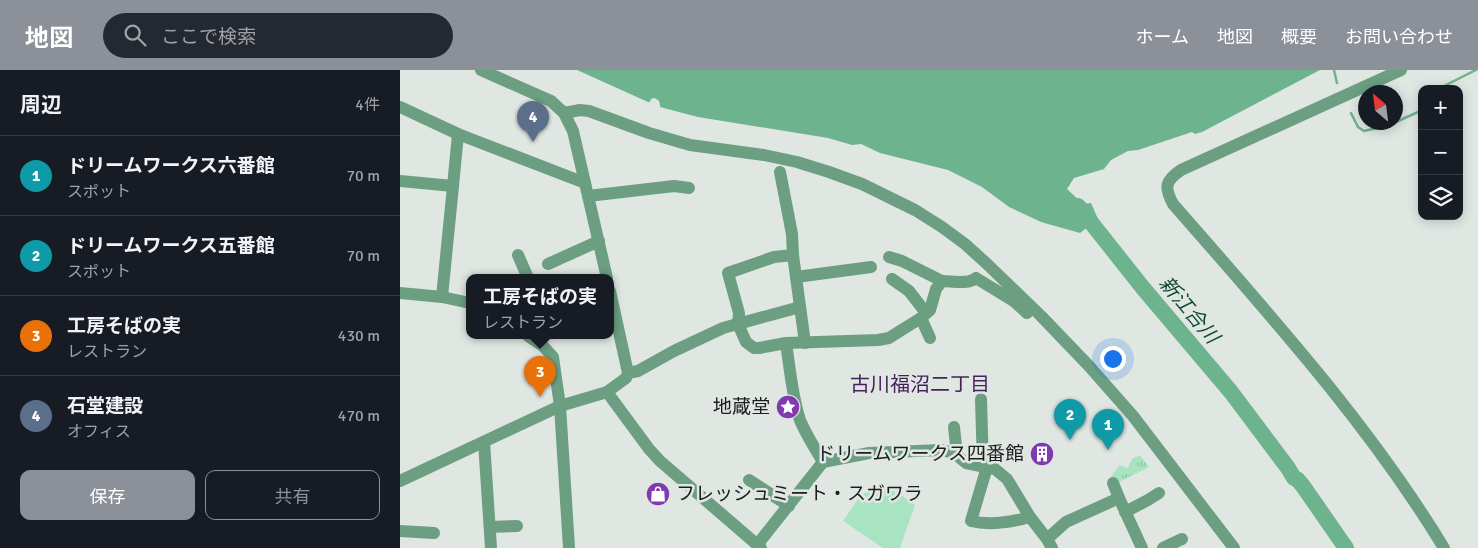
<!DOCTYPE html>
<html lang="ja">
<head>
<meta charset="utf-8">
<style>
	body { margin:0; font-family:Signika,"Noto Sans JP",sans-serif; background:#242831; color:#f1f3f6 }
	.controls { position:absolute; right:15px; top:15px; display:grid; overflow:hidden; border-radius:10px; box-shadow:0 2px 12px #0003 }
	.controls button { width:45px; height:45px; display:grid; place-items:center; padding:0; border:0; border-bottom:1px solid #363941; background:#171b24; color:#f1f3f6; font:25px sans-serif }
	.compass { position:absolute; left:958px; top:15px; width:45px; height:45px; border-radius:50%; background:#171b24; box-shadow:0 2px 12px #0003; rotate:332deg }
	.you { position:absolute; left:712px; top:288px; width:18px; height:18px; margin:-12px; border:4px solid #fff; border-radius:50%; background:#1a73e8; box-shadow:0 0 0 8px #1a73e833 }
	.badge { display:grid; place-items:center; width:32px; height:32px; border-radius:50%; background:#8c9099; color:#fff; font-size:16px; font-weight:700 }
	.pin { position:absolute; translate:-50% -41px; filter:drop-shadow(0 1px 2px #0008) }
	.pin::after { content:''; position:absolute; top:26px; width:18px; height:15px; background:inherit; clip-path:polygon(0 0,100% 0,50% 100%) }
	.popup { position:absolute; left:66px; top:204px; width:148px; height:65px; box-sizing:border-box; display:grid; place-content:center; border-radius:10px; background:#171b24; filter:drop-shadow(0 1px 4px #0005); font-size:16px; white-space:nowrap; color:#9ea1a6 }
	.popup b { font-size:19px; color:#f1f3f6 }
	.popup::after { content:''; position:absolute; left:50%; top:100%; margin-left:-10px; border:10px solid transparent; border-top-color:#171b24 }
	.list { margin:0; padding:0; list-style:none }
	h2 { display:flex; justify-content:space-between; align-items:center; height:65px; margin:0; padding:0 20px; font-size:21px }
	h2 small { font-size:16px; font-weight:400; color:#9ea1a6 }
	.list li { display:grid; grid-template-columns:32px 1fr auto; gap:15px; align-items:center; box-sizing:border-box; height:80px; padding:0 20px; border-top:1px solid #363941 }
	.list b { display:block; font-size:19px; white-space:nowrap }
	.list p { margin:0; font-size:16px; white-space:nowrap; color:#9ea1a6 }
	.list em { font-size:16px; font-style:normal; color:#9ea1a6 }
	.actions { display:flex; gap:10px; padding:15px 20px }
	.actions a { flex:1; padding:11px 0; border:1px solid #8c9099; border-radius:10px; text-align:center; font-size:18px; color:#8c9099 }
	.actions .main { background:#8c9099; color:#fff }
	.icon { flex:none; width:28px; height:28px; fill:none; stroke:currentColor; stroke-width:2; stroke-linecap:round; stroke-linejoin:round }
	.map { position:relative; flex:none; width:1078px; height:478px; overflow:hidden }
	header { display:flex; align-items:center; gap:30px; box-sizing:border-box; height:70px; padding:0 25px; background:#8c9099; color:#fff }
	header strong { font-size:24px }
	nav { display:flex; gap:28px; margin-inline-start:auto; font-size:18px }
	.search { width:350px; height:45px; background:#242831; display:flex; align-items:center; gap:12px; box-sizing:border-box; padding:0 18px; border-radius:28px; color:#9ea1a6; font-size:19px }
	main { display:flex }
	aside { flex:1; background:#171b24 }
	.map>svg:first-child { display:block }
	.grass { fill:#a9e4c2 }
	.park { fill:url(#park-tufts) }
	.water { fill:#6db48e }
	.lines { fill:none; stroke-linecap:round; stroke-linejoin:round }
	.stream { stroke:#6db48e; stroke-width:2.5 }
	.river { stroke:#6db48e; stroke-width:16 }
	.minor { stroke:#6c9e82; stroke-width:12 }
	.labels { text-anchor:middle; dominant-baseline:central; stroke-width:5; stroke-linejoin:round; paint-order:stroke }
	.poi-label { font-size:19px; fill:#1a1d1b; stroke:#e0e7e3; text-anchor:end }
	.water-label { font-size:20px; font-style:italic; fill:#0f482f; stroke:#e0e7e3 }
	.neighbourhood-label { font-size:20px; fill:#44235b; stroke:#e0e7e3 }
</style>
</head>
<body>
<header>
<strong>地図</strong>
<div class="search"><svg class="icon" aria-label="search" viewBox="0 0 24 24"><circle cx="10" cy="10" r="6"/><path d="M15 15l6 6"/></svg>ここで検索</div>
<nav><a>ホーム</a><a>地図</a><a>概要</a><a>お問い合わせ</a></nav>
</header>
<main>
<aside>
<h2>周辺<small>4件</small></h2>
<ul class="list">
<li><span class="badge" style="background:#0f9aa8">1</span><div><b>ドリームワークス六番館</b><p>スポット</p></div><em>70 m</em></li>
<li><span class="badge" style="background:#0f9aa8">2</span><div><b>ドリームワークス五番館</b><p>スポット</p></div><em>70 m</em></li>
<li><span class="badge" style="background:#e8710a">3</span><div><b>工房そばの実</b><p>レストラン</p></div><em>430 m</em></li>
<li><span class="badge" style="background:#5c6f8a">4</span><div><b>石堂建設</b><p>オフィス</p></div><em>470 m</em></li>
</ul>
<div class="actions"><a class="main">保存</a><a>共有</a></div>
</aside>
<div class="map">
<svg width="1078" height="478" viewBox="0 0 1078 478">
	<defs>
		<pattern id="park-tufts" width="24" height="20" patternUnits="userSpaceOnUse" patternTransform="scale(1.25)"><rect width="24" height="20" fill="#a9e4c2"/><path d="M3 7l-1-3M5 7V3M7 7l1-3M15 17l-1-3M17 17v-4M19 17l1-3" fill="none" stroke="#91c3a6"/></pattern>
	</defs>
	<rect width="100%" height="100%" fill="#e0e7e3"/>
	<!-- grass -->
	<path class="grass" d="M 476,415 C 491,418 503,426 515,435 L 500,478 L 483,478 L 443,451 L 460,426 Z"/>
	<!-- park -->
	<path class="park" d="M 740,385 L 749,397 L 719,412 L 709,409 L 720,395 L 728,398 L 732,389 Z"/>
	<!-- water -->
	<path class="water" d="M 177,0 L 920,0 L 802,62 L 795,64 L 792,62 L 738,80 L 728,81 L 711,90 L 704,99 L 674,108 L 667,119 L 683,134 L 691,133 L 698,149 L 680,163 L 641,152 L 609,137 L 582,117 L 548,100 L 480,83 L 461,74 L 452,75 L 428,68 L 298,47 L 260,37 C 260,31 259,30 254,28 L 251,29 L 250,32 L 248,32 Z"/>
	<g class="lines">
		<!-- stream -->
		<g class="stream">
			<path d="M 934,0 L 937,13"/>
			<path d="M 1038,19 L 1076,0"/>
			<path d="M 951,43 L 958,57 L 964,61 L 985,56 L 993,52"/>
			<path d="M 996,52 L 1018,42 L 1022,38"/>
		</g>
		<!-- river -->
		<path class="river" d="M 678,136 L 743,218 L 831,322 L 888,398 L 894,408 L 897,409 L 903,416 L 946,478"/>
		<!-- minor -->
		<g class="minor">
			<path d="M 81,0 L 151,31 L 164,43 L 173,61 L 207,208"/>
			<path d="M 1001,0 L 781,100 C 765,111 764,117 773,134 C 869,244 968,353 1044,478"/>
			<path d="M 0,37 L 58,64 L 185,113"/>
			<path d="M 164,43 L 180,40 L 189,41 L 249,63 L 290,75 L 364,85 L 397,92 L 429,102 L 462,114 L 515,140 L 542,157 L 565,174 L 586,193 L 641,246 L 689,296 L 733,346 L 834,478"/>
			<path d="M 380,102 L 392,164 L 393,185 L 374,187 L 328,203 L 339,243 L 338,254 L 346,272 L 354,278 L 359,278 L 386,273 L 478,270 L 489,268 L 500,261 L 521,248 L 530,240 L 536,219 L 542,211 C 552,211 568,215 576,208 L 615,232 L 627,243"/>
			<path d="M 0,111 L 53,116 L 42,227"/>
			<path d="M 53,116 L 58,64"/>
			<path d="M 188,126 L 274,116 L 289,118"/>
			<path d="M 118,185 L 128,208"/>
			<path d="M 393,185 L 405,273"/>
			<path d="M 489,187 L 502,191 L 542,211"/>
			<path d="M 148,194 L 199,171"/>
			<path d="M 396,207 L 471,197"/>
			<path d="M 492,209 L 509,221 L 526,243"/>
			<path d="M 0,223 L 42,227 L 70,233"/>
			<path d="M 521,248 L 530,268"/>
			<path d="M 128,266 L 143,276 L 153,287 L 160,336 L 169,478"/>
			<path d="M 386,273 C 390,299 392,326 400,350 C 406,365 415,378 423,392"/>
			<path d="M 228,303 L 238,301 L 274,281 L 323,258 L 400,237"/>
			<path d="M 207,322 L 249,379 L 260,391 L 361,478"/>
			<path d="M 581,329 L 583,396"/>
			<path d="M 554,357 L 556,376 L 554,383"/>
			<path d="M 84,372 L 91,478"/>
			<path d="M 587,397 L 571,451 C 590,456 612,452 630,447"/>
			<path d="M 349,410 L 389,436"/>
			<path d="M 0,411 L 160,336 L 207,322 L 226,308 L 228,303 L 210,221"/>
			<path d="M 713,413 L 719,428"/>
			<path d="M 725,442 L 748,430 L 759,423"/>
			<path d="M 90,457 L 117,456"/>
			<path d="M 0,461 L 34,463"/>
			<path d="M 647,469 L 666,452 L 719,428 L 742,478"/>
			<path d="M 357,475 L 423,392 L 469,383 L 541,380 L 554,383 L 566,393 L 595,399 L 607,409 L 630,447 L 647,469 L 652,478"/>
			<path d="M 763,478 L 782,469"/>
		</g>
	</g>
	<!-- icons -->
	<defs>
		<g id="sight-disc" transform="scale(1.25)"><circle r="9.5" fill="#803aad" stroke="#e0e7e3"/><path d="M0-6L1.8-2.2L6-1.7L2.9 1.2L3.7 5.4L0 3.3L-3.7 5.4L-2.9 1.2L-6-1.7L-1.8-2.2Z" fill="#fff"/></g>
		<g id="building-disc" transform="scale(1.25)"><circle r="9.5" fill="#803aad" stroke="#e0e7e3"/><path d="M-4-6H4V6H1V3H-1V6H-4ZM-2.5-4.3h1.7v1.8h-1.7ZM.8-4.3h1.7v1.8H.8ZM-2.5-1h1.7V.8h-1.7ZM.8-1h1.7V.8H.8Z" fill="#fff"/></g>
		<g id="shop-disc" transform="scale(1.25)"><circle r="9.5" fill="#803aad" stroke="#e0e7e3"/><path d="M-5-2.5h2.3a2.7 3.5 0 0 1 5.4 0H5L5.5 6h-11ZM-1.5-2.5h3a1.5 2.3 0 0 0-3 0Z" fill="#fff"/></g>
	</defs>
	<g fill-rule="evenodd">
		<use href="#sight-disc" x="388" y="337"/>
		<use href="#building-disc" x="642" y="384"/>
		<use href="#shop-disc" x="258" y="424"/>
	</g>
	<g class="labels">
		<!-- poi labels -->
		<g class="poi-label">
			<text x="370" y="337">地蔵堂</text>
			<text x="624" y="384">ドリームワークス四番館</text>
			<text x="276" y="424" text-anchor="start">フレッシュミート・スガワラ</text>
		</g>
		<!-- water labels -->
		<g class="water-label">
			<text transform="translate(789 240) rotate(50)">新江合川</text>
		</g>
		<!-- neighbourhood labels -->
		<g class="neighbourhood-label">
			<text x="520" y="314">古川福沼二丁目</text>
		</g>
	</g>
</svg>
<div class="controls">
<button>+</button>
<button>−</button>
<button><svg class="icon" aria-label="layers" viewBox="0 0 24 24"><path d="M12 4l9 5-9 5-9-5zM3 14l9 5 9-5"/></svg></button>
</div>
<svg class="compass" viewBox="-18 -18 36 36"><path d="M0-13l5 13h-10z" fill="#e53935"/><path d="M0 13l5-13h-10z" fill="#9ea1a6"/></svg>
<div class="you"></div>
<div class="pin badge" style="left:708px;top:380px;background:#0f9aa8">1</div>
<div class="pin badge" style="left:670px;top:370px;background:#0f9aa8">2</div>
<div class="pin badge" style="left:140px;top:327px;background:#e8710a">3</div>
<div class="popup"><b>工房そばの実</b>レストラン</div>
<div class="pin badge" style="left:133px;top:72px;background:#5c6f8a">4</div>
</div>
</main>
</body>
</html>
